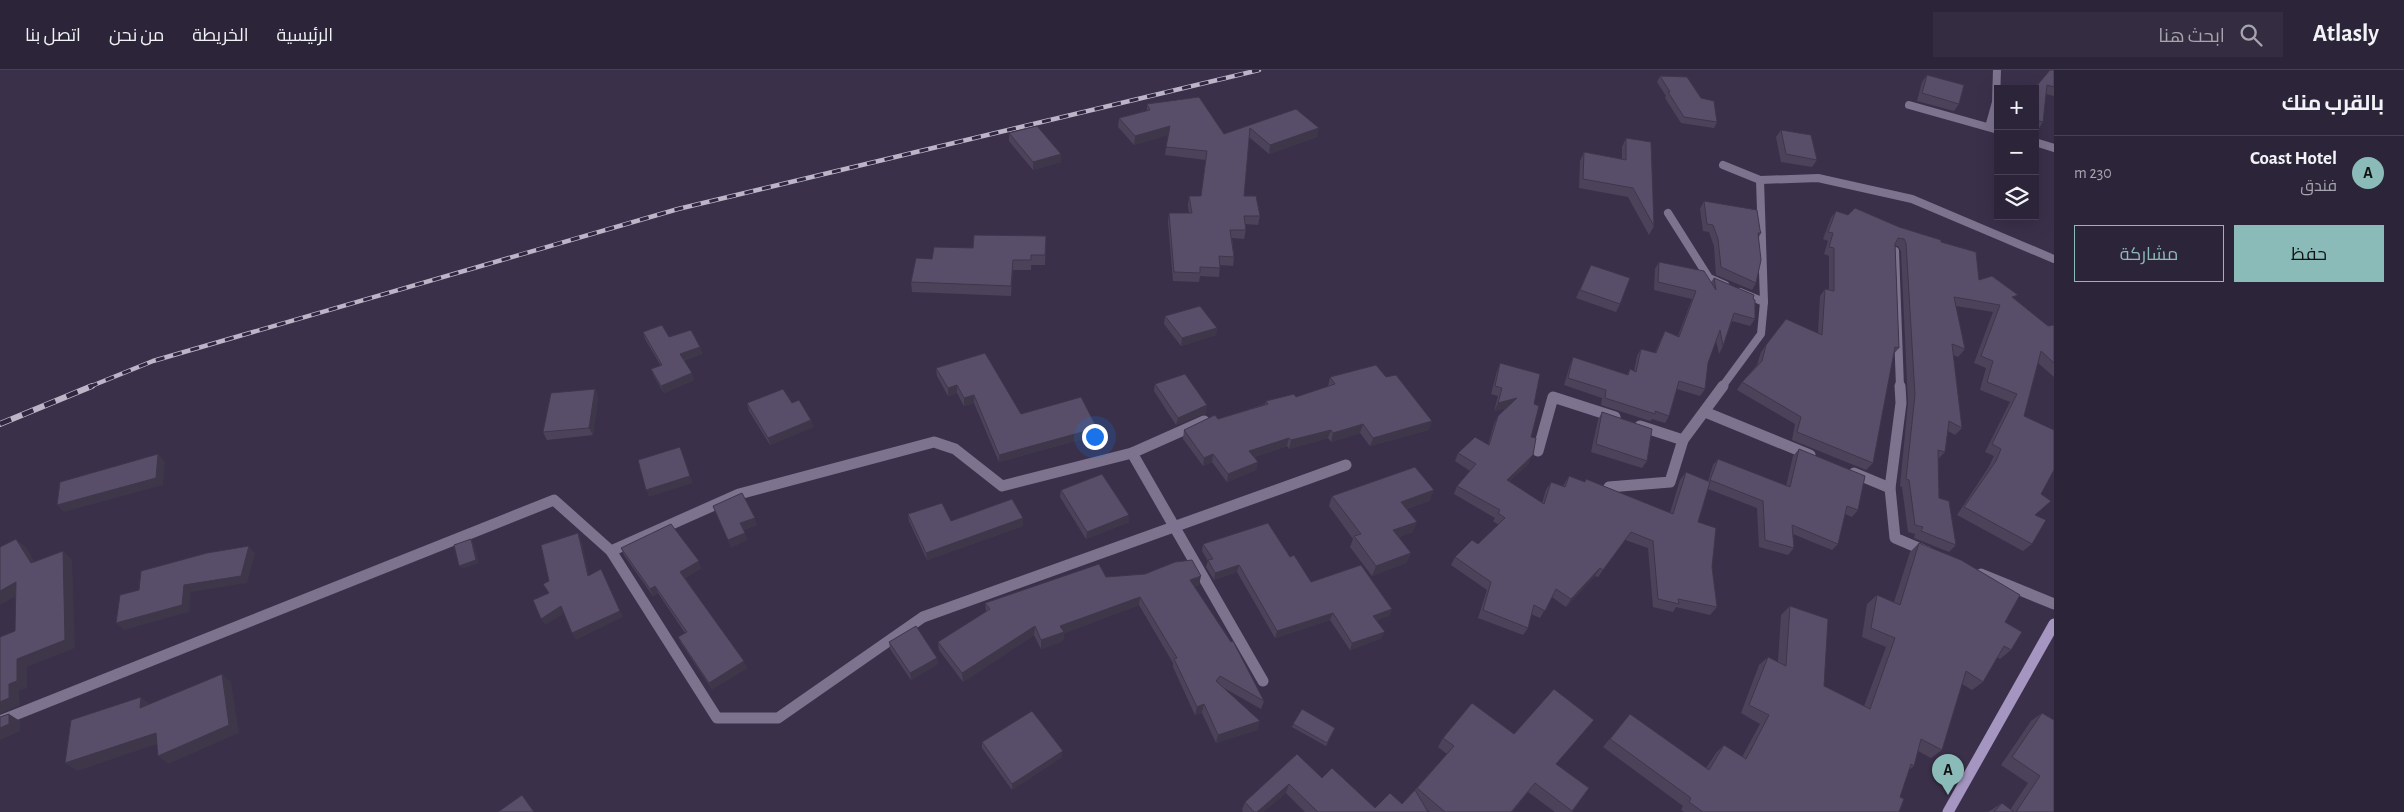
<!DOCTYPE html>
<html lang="ar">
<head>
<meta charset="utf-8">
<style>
	body { margin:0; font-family:"Alegreya Sans",Cairo,sans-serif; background:#342c40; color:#f1f3f6; direction:rtl }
	.controls { position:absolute; right:15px; top:15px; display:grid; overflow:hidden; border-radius:0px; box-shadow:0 5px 20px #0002 }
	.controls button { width:45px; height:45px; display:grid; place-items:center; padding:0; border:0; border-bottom:1px solid #484153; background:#2c2438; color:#f1f3f6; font:25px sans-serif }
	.you { position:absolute; left:1094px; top:366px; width:18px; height:18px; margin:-12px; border:4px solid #fff; border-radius:50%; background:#1a73e8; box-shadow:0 0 0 8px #1a73e833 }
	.badge { display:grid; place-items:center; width:32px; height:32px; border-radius:50%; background:#8bbbb9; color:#111; font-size:16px; font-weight:700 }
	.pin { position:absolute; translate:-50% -41px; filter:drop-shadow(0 1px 2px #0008) }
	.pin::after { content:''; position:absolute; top:26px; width:18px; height:15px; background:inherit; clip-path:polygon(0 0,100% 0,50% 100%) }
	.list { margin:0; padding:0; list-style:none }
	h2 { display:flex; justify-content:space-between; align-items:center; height:65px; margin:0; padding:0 20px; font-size:21px }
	h2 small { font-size:16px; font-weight:400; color:#a6a4ae }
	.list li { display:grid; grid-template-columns:32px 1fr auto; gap:15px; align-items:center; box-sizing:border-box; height:75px; padding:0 20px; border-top:1px solid #484153 }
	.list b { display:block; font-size:19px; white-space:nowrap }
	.list p { margin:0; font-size:16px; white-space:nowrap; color:#a6a4ae }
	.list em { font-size:16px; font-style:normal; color:#a6a4ae }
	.actions { display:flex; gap:10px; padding:15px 20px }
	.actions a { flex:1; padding:11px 0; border:1px solid #8bbbb9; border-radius:0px; text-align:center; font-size:18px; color:#8bbbb9 }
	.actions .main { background:#8bbbb9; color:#111 }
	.icon { flex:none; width:28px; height:28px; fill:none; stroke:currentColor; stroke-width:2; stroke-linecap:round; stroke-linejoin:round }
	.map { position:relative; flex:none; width:2054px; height:742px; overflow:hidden; direction:ltr }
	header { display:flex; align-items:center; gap:30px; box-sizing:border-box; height:70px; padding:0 25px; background:#2c2438; border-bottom:1px solid #484153 }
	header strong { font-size:24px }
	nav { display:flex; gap:28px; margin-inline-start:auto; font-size:18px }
	.search { width:350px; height:45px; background:#342c40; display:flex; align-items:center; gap:12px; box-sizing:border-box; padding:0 18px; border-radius:0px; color:#a6a4ae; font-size:19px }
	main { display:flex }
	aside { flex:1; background:#2c2438 }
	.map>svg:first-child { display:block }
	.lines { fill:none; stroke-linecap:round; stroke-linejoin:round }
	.lane { stroke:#7d738f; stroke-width:8 }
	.street-far1 { stroke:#7d738f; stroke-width:8 }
	.street { stroke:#7d738f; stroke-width:11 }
	.secondary { stroke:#a495c1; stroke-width:11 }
	.rail-far1-casing { stroke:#bcb5c8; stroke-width:4.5 }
	.rail-casing { stroke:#bcb5c8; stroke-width:6 }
	.rail-far1 { stroke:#302640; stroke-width:3; stroke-dasharray:9; stroke-linecap:butt }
	.rail { stroke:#302640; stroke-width:4.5; stroke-dasharray:12; stroke-linecap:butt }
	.wall { fill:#4c435b }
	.shaded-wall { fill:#3e374a }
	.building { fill:#584e6a; stroke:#3e374a }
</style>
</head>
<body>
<header>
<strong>Atlasly</strong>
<div class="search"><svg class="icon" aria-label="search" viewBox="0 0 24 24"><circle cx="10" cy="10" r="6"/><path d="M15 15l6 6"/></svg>ابحث هنا</div>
<nav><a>الرئيسية</a><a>الخريطة</a><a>من نحن</a><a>اتصل بنا</a></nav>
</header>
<main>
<aside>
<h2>بالقرب منك<small></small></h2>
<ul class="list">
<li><span class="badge">A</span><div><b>Coast Hotel</b><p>فندق</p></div><em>230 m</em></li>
</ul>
<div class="actions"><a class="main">حفظ</a><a>مشاركة</a></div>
</aside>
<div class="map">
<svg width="2054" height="742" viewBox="0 0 2054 742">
	<rect width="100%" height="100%" fill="#3a304a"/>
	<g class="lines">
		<!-- lane -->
		<path class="lane" d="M 1989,57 L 1996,32 L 1997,0"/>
		<!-- street-far1 -->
		<g class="street-far1">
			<path d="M 1909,35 L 1998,60"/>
			<path d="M 2035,72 L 2054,78"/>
			<path d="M 1723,95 L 1760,110 L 1764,232"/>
			<path d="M 1760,110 L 1818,108 L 1912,129 L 2054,189"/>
			<path d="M 1668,143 L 1709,208 L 1725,215"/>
			<path d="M 1895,181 L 1900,317"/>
			<path d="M 1722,317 L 1761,264 L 1764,232 L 1740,222"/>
		</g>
		<!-- street -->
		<g class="street">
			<path d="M 1900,316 L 1901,333 L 1890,418 L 1895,468 L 1928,482"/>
			<path d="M 1705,342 L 1810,385"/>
			<path d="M 1640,356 L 1683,370"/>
			<path d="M 1538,381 L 1553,327 L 1615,347"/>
			<path d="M 1132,383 L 1263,611"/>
			<path d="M 1854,403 L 1890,418"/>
			<path d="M 1609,417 L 1670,412 L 1683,370 L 1723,316"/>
			<path d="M 611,481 L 739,424 L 934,372 L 955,379 L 1002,416 L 1132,383 L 1204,351"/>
			<path d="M 1981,504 L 2054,534"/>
			<path d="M 0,651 L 554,430 L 611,481 L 717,648 L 778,648 L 923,547 L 1346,395"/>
		</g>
		<!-- secondary -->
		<path class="secondary" d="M 1948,742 L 2054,554"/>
		<!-- rail-far1 casing -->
		<g class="rail-far1-casing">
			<path id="rail-far1" d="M 89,317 L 153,291 L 678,139 L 1259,0"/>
		</g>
		<!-- rail casing -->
		<g class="rail-casing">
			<path id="rail" d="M 0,354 L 92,316"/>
		</g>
		<!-- rail-far1 -->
		<use href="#rail-far1" class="rail-far1"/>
		<!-- rail -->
		<use href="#rail" class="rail"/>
	</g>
	<!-- wall -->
	<g class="wall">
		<path d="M 2054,0 L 2054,26 L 2046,24 L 2043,52 L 2038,60 L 2035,59 L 2035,19 Z"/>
		<path d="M 1927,5 L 1959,34 L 1954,41 L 1917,31 L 1922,12 Z"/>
		<path d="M 1660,6 L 1701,28 L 1717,52 L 1714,58 L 1681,53 L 1665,28 L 1666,26 L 1657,12 Z"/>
		<path d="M 1147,34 L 1224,64 L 1296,39 L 1317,67 L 1269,84 L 1249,67 L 1244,126 L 1260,146 L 1258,155 L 1245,154 L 1246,160 L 1244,169 L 1232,168 L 1234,187 L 1233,196 L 1220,195 L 1219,207 L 1200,206 L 1199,212 L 1173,211 L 1168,152 L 1169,143 L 1189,143 L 1188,135 L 1189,126 L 1201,126 L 1206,90 L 1165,85 L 1168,65 L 1134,75 L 1118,57 L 1119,48 L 1147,41 Z"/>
		<path d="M 1781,60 L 1817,90 L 1812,97 L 1781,92 L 1776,67 Z"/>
		<path d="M 1009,63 L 1061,84 L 1061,92 L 1033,100 L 1009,71 Z"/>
		<path d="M 1626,68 L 1654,156 L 1649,165 L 1628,127 L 1579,118 L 1580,91 L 1584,82 L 1622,89 L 1622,77 Z"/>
		<path d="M 1704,131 L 1761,163 L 1759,167 L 1756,213 L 1752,220 L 1716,205 L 1714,176 L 1709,162 L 1703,161 L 1700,139 Z"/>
		<path d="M 1836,141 L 1848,145 L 1899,157 L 1941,172 L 1979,210 L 2015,229 L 2048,256 L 2054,255 L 2054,307 L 2038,293 L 2024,346 L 2041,424 L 2036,445 L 2032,474 L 2023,481 L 1957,445 L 1988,398 L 1994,386 L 1985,382 L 2010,332 L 1980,320 L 1986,298 L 1974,293 L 1993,242 L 1956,236 L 1965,279 L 1958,287 L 1953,285 L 1962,358 L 1955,365 L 1948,361 L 1945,382 L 1938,389 L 1939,428 L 1956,475 L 1949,482 L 1914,468 L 1915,464 L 1908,462 L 1902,417 L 1900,416 L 1908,333 L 1901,181 L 1898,176 L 1895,176 L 1899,278 L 1893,285 L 1873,393 L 1866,400 L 1792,370 L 1795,354 L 1737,320 L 1742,312 L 1757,295 L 1761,282 L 1766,275 L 1818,263 L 1820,226 L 1825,219 L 1829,220 L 1829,186 L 1824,184 L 1828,171 L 1823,169 L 1831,148 Z"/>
		<path d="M 1046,166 L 1045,195 L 1031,195 L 1031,200 L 1013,200 L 1011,226 L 912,222 L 911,212 L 932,189 L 973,178 Z"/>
		<path d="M 1659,192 L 1711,212 L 1714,208 L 1753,229 L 1755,249 L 1750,256 L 1732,251 L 1723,276 L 1719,284 L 1716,271 L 1708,293 L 1705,319 L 1700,326 L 1677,319 L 1669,346 L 1665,353 L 1652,349 L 1650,351 L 1601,335 L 1602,328 L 1564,315 L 1570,295 L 1573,287 L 1627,305 L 1630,299 L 1634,301 L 1637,286 L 1641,279 L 1655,283 L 1661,269 L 1665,261 L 1678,266 L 1692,229 L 1654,220 L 1655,199 Z"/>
		<path d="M 1587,203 L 1620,234 L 1616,242 L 1576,228 Z"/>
		<path d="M 1165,246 L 1217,258 L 1216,265 L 1181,276 L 1164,254 Z"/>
		<path d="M 643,262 L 669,267 L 700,277 L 702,284 L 684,290 L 694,310 L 664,323 L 654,306 L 651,299 L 661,296 L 645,269 Z"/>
		<path d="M 1500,293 L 1534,334 L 1529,393 L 1509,412 L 1542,433 L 1546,420 L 1551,412 L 1563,416 L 1569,406 L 1584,412 L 1586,409 L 1670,443 L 1680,410 L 1686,402 L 1708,411 L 1713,395 L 1718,389 L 1786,416 L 1793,386 L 1799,379 L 1858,440 L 1852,447 L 1845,444 L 1838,474 L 1832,480 L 1793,464 L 1794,478 L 1788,485 L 1759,477 L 1757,438 L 1708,419 L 1698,452 L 1712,497 L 1717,537 L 1710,545 L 1676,537 L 1673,542 L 1653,537 L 1648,478 L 1625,470 L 1598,507 L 1595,506 L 1566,537 L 1552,527 L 1540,548 L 1531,544 L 1528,558 L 1523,565 L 1478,548 L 1487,520 L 1451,495 L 1455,487 L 1478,474 L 1499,455 L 1493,451 L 1495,448 L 1454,424 L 1457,416 L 1470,401 L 1455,391 L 1458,383 L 1488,375 L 1494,354 L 1498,346 L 1506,338 L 1494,341 L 1498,326 L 1491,324 L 1497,301 Z"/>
		<path d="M 936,298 L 1021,344 L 1097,358 L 1097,365 L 999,392 L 974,333 L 964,336 L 957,323 L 948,326 L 937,306 Z"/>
		<path d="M 1330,307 L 1386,307 L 1432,351 L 1428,360 L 1370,376 L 1360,363 L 1331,372 L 1328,368 L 1289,379 L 1287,376 L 1254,387 L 1258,392 L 1256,400 L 1227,412 L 1212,392 L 1203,396 L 1183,369 L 1184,360 L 1265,334 L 1266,331 L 1296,327 L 1328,317 Z"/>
		<path d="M 1155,314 L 1206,343 L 1176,355 L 1154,321 Z"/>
		<path d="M 595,319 L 598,327 L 593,365 L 547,370 L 543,362 Z"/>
		<path d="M 747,333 L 792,333 L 811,350 L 813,357 L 770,375 L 749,341 Z"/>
		<path d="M 1602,342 L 1647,391 L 1642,398 L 1591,382 L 1598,350 Z"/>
		<path d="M 1061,420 L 1129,452 L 1086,469 L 1060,427 Z"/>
		<path d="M 1434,420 L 1429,431 L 1406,439 L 1417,452 L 1412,462 L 1399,467 L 1411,483 L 1406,493 L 1372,506 L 1350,477 L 1353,469 L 1329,436 L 1332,426 Z"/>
		<path d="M 713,436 L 757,455 L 743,460 L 747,470 L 731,477 Z"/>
		<path d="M 908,444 L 951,451 L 1023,448 L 1023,456 L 927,490 L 909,451 Z"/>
		<path d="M 1919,473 L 2005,552 L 2011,580 L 2000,589 L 1997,587 L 1983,612 L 1972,620 L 1962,614 L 1942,680 L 1931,688 L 1918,681 L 1914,696 L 1909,700 L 1900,727 L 1899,742 L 1684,742 L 1681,740 L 1683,736 L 1603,677 L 1630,644 L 1706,698 L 1716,683 L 1724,675 L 1742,687 L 1760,654 L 1741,643 L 1759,595 L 1768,587 L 1778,592 L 1781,545 L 1790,536 L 1824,616 L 1864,636 L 1886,577 L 1862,567 L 1867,534 L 1877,525 L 1894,532 L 1910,482 Z"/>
		<path d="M 1203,474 L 1290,487 L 1311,512 L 1392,539 L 1389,546 L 1377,550 L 1382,568 L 1350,580 L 1330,550 L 1275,568 L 1237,502 L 1214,510 L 1206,497 L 1208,491 L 1202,481 Z"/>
		<path d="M 621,478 L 701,498 L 685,508 L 747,598 L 712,619 L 681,573 L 678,567 L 685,563 L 658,523 L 653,526 L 624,485 Z"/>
		<path d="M 1106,507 L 1199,515 L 1194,517 L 1264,631 L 1261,639 L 1224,618 L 1260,651 L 1257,660 L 1216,673 L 1202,643 L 1195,645 L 1173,597 L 1173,593 L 1139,535 L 1064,563 L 1063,571 L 1041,579 L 1034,565 L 963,612 L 939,580 L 938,572 L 986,542 L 985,533 Z"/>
		<path d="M 889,572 L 937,588 L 938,594 L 911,610 L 890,579 Z"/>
		<path d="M 2042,643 L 2054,742 L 1988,742 L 2002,733 L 2010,740 L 2028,713 L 2001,695 L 2031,651 Z"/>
		<path d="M 1293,654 L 1335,658 L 1326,676 L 1292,657 Z"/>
		<path d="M 1443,668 L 1556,695 L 1589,718 L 1572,742 L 1555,742 L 1528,722 L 1512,742 L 1430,742 L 1426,739 L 1428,742 L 1305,742 L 1286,723 L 1263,742 L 1243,742 L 1242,740 L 1245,732 L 1297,684 L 1322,708 L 1375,738 L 1402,734 L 1447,684 L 1438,677 Z"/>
		<path d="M 982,672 L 1062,687 L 1012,720 L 982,678 Z"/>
	</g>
	<!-- shaded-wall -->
	<g class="shaded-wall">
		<path d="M 1170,56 L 1169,65 L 1134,75 L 1135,66 Z"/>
		<path d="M 1319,58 L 1317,67 L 1269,84 L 1270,75 Z"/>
		<path d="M 1061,84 L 1061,92 L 1033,100 L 1033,92 Z"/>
		<path d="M 1013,190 L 1013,200 L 1011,226 L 1011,216 Z"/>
		<path d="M 1217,258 L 1216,265 L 1181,276 L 1182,268 Z"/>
		<path d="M 700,277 L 702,284 L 682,290 L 680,284 Z"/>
		<path d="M 692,303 L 694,310 L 664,323 L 661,316 Z"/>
		<path d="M 957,315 L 957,323 L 948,326 L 948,318 Z"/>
		<path d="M 595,319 L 598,327 L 593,365 L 589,358 Z"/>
		<path d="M 974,325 L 974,333 L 964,336 L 964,328 Z"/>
		<path d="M 1517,328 L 1513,336 L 1494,341 L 1498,333 Z"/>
		<path d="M 1207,335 L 1206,343 L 1176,355 L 1178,348 Z"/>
		<path d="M 811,350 L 813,357 L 770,375 L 768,368 Z"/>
		<path d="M 1432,351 L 1428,360 L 1370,376 L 1373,368 Z"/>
		<path d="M 1363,354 L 1360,363 L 1331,372 L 1333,363 Z"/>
		<path d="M 1097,358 L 1097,365 L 999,392 L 999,385 Z"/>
		<path d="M 1331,360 L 1328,368 L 1289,379 L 1291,370 Z"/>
		<path d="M 1289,368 L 1287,376 L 1247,389 L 1249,381 Z"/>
		<path d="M 680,377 L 693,413 L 649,427 L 646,420 Z"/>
		<path d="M 158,384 L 165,392 L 163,415 L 64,442 L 57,435 Z"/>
		<path d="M 1213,384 L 1212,392 L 1203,396 L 1204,388 Z"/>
		<path d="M 1533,385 L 1529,393 L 1503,418 L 1507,410 Z"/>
		<path d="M 1258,392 L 1256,400 L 1227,412 L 1228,404 Z"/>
		<path d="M 1434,420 L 1429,431 L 1396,442 L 1401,432 Z"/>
		<path d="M 1129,445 L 1129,452 L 1086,469 L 1087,462 Z"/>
		<path d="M 755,448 L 757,455 L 742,460 L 740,453 Z"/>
		<path d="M 1023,448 L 1023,456 L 927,490 L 926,483 Z"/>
		<path d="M 1417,452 L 1412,462 L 1389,471 L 1393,460 Z"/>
		<path d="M 578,463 L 581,469 L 591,512 L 588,506 Z"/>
		<path d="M 745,463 L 747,470 L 731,477 L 728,470 Z"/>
		<path d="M 16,469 L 26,477 L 40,501 L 31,493 Z"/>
		<path d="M 471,469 L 473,472 L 479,493 L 462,499 L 459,496 Z"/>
		<path d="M 249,476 L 255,484 L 247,513 L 191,522 L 189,542 L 124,560 L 116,553 L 184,515 Z"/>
		<path d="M 63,481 L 72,490 L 75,578 L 27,597 L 27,618 L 19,621 L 20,635 L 0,644 L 0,632 L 9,614 L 17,589 Z"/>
		<path d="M 1411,483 L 1406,493 L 1372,506 L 1376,496 Z"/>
		<path d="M 699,491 L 701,498 L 683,509 L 680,502 Z"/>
		<path d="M 1239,495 L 1237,502 L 1214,510 L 1215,503 Z"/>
		<path d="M 1600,498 L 1595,506 L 1566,537 L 1571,529 Z"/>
		<path d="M 601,499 L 623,547 L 576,570 L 572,563 Z"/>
		<path d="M 1201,506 L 1199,515 L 1188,519 L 1190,510 Z"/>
		<path d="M 16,512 L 26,521 L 0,535 L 0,521 Z"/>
		<path d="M 655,516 L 658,523 L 653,526 L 650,519 Z"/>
		<path d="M 1140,527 L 1139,535 L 1064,563 L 1063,571 L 1041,579 L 1041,570 L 1060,556 Z"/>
		<path d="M 561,536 L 565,543 L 545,555 L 541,549 Z"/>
		<path d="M 1392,539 L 1389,546 L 1371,553 L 1373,546 Z"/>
		<path d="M 1333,543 L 1330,550 L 1275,568 L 1277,561 Z"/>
		<path d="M 1035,556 L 1034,565 L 963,612 L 962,603 Z"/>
		<path d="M 1385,562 L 1382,568 L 1350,580 L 1352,573 Z"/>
		<path d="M 937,588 L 938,594 L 911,610 L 910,603 Z"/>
		<path d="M 744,591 L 747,598 L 712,619 L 709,613 Z"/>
		<path d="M 222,604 L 231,612 L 239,663 L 168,694 L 158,686 Z"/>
		<path d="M 141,627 L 151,635 L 140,638 Z"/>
		<path d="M 1204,634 L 1202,643 L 1195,645 L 1197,637 Z"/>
		<path d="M 9,644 L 20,651 L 20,661 L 0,670 L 0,658 Z"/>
		<path d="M 1260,651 L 1257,660 L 1216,673 L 1218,665 Z"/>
		<path d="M 156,663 L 166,671 L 77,701 L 65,693 Z"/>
		<path d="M 1063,681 L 1062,687 L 1012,720 L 1012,714 Z"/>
		<path d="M 1289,714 L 1286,723 L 1263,742 L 1257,742 Z"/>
	</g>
	<!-- building -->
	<g class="building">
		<path d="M 2050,0 L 2054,0 L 2054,17 L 2047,15 L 2043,52 L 2035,50 L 2035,19 L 2034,19 Z"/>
		<path d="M 1927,5 L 1964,15 L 1959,34 L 1922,23 Z"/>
		<path d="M 1660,6 L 1687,7 L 1701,28 L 1714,31 L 1717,52 L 1684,47 L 1668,22 L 1670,22 Z"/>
		<path d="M 1199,27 L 1224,64 L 1296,39 L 1319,58 L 1270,75 L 1250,58 L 1244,126 L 1256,126 L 1260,146 L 1244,146 L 1246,160 L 1230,160 L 1234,187 L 1219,186 L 1220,198 L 1200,197 L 1200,203 L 1174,202 L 1169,143 L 1192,143 L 1189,126 L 1201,126 L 1207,81 L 1166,77 L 1170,56 L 1135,66 L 1119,48 L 1150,40 L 1147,34 Z"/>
		<path d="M 1037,56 L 1061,84 L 1033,92 L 1009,63 Z"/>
		<path d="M 1781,60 L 1811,65 L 1817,90 L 1786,84 Z"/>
		<path d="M 1626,68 L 1651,72 L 1654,156 L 1633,118 L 1583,109 L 1584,82 L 1626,90 Z"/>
		<path d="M 1704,131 L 1757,140 L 1760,160 L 1761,163 L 1758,163 L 1761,190 L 1756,213 L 1721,197 L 1718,169 L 1713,155 L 1707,154 Z"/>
		<path d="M 1855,138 L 1899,157 L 1941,170 L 1941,172 L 1976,182 L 1979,210 L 1992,206 L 2018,225 L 2012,227 L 2048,256 L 2054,255 L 2054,293 L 2041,281 L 2024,346 L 2054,360 L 2054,400 L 2041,424 L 2051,431 L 2035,445 L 2046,450 L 2032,474 L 1964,437 L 1996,391 L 2001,379 L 1992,374 L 2017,324 L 1987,312 L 1993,291 L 1981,286 L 2000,235 L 1954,227 L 1965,279 L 1952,274 L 1962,358 L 1949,351 L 1945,382 L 1938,380 L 1939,428 L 1949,431 L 1956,475 L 1921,461 L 1923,457 L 1915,455 L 1909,410 L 1906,409 L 1915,325 L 1906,173 L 1904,169 L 1898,168 L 1895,174 L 1899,278 L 1895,277 L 1873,393 L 1797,362 L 1801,347 L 1742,312 L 1762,291 L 1766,275 L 1786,249 L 1822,265 L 1825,219 L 1834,221 L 1834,178 L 1829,177 L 1833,163 L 1828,162 L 1836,141 L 1848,145 Z"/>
		<path d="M 974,165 L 1046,166 L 1045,185 L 1031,185 L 1031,190 L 1013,190 L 1011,216 L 911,212 L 916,188 L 932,189 L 934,177 L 973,178 Z"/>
		<path d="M 1659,192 L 1704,201 L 1716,220 L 1714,208 L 1754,225 L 1753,229 L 1755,230 L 1755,249 L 1734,243 L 1723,276 L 1720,260 L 1708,293 L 1705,319 L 1679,311 L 1669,346 L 1655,341 L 1655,344 L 1605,328 L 1606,320 L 1568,308 L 1573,287 L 1628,305 L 1630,299 L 1636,302 L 1641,279 L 1656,283 L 1665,261 L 1679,267 L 1696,221 L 1658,212 Z"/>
		<path d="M 1591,195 L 1630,208 L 1620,234 L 1580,220 Z"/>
		<path d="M 1200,236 L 1217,258 L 1182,268 L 1165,246 Z"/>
		<path d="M 662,255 L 669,267 L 691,260 L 700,277 L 680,284 L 692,303 L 661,316 L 651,299 L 662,295 L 643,262 Z"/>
		<path d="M 985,283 L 1021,344 L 1081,327 L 1097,358 L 999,385 L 974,325 L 964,328 L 957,315 L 948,318 L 936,298 Z"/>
		<path d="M 1500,293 L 1540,304 L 1534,334 L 1539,336 L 1531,367 L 1536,368 L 1533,385 L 1507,410 L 1544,434 L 1551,412 L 1565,417 L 1569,406 L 1585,412 L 1586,409 L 1673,444 L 1686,402 L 1710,412 L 1698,452 L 1716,458 L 1712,497 L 1717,537 L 1678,529 L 1679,534 L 1658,529 L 1653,471 L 1631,462 L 1603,500 L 1600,498 L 1571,529 L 1556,519 L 1545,541 L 1534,535 L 1528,558 L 1483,540 L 1491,512 L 1455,487 L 1472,470 L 1478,474 L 1505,448 L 1498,443 L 1500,440 L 1457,416 L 1476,394 L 1458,383 L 1475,367 L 1489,375 L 1498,346 L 1517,328 L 1498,333 L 1502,318 L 1495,316 Z"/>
		<path d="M 1376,295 L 1386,307 L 1396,305 L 1432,351 L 1373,368 L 1363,354 L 1333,363 L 1331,360 L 1291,370 L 1289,368 L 1249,381 L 1258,392 L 1228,404 L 1213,384 L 1204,388 L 1184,360 L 1215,345 L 1218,349 L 1268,334 L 1266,331 L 1294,324 L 1296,327 L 1335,314 L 1330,307 Z"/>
		<path d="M 1185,304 L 1207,335 L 1178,348 L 1155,314 Z"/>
		<path d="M 595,319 L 589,358 L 543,362 L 551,323 Z"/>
		<path d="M 783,319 L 792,333 L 799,330 L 811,350 L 768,368 L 747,333 Z"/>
		<path d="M 1602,342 L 1652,359 L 1647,391 L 1596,374 Z"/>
		<path d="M 680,377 L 690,406 L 646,420 L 638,390 Z"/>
		<path d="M 1799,379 L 1865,406 L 1858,440 L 1847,436 L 1838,474 L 1792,455 L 1794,478 L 1765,470 L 1763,431 L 1710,410 L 1718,389 L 1790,417 Z"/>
		<path d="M 158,384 L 156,408 L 57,435 L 60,412 Z"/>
		<path d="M 1415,397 L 1434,420 L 1401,432 L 1417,452 L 1393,460 L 1411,483 L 1376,496 L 1354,466 L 1361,464 L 1332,426 Z"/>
		<path d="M 1102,404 L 1129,445 L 1087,462 L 1061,420 Z"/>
		<path d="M 742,423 L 755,448 L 740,453 L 745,463 L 728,470 L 713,436 Z"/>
		<path d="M 1012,429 L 1023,448 L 926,483 L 908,444 L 942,433 L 951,451 Z"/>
		<path d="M 1268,453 L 1290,487 L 1294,485 L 1311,512 L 1361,495 L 1392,539 L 1373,546 L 1385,562 L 1352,573 L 1333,543 L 1277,561 L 1239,495 L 1215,503 L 1208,490 L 1213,489 L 1203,474 Z"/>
		<path d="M 671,454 L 699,491 L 680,502 L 744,591 L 709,613 L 678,567 L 687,562 L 655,516 L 650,519 L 621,478 Z"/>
		<path d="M 578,463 L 588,506 L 601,499 L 620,541 L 572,563 L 561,536 L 541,549 L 533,530 L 549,523 L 543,514 L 549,511 L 541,475 Z"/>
		<path d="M 16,469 L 31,493 L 63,481 L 65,570 L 17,589 L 17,611 L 9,614 L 9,628 L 0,632 L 0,567 L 15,561 L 16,512 L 0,521 L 0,477 Z"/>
		<path d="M 471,469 L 476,490 L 459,496 L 454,475 Z"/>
		<path d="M 1919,473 L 1961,490 L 2020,525 L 2005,552 L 2022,562 L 2011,580 L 2004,576 L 1983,612 L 1966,601 L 1942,680 L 1921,669 L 1914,696 L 1911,694 L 1900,727 L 1904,729 L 1899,742 L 1703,742 L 1689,732 L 1691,728 L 1610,669 L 1630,644 L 1709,700 L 1724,675 L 1746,689 L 1769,645 L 1749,635 L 1768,587 L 1786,596 L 1790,536 L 1828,549 L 1824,616 L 1870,639 L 1895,568 L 1871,558 L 1877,525 L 1900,535 Z"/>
		<path d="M 249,476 L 241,506 L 184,515 L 182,535 L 116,553 L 120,525 L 139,520 L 141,501 L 207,483 Z"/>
		<path d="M 1192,490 L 1201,506 L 1190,510 L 1231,572 L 1233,571 L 1264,631 L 1220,606 L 1216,611 L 1260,651 L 1218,665 L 1204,634 L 1197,637 L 1174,589 L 1177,588 L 1140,527 L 1060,556 L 1064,562 L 1041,570 L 1035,556 L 962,603 L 938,572 L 990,539 L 985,533 L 1099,494 L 1106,507 L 1145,504 L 1175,492 Z"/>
		<path d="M 916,556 L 937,588 L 910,603 L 889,572 Z"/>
		<path d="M 222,604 L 229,655 L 158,686 L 156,663 L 65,693 L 71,650 L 141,627 L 140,638 Z"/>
		<path d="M 1554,619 L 1594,650 L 1556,694 L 1589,718 L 1572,741 L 1535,713 L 1511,742 L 1445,742 L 1417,718 L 1454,676 L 1443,668 L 1472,633 L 1514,664 Z"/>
		<path d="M 1302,639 L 1335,658 L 1327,673 L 1293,654 Z"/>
		<path d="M 1032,641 L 1063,681 L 1012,714 L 982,672 Z"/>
		<path d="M 2042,643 L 2054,650 L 2054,742 L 2016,742 L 2040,706 L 2012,687 Z"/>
		<path d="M 9,644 L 9,654 L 0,658 L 0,647 Z"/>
		<path d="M 1297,684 L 1322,708 L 1332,698 L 1375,738 L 1390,723 L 1402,734 L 1415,720 L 1428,742 L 1318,742 L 1289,714 L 1257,742 L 1254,742 L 1245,732 Z"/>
		<path d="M 522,725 L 534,742 L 498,742 Z"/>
		<path d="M 2002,733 L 2014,742 L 1994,742 Z"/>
	</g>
</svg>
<div class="controls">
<button>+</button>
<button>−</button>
<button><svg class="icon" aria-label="layers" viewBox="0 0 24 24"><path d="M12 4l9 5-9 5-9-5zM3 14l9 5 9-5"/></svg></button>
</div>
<div class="you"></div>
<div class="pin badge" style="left:1948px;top:725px">A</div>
</div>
</main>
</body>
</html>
